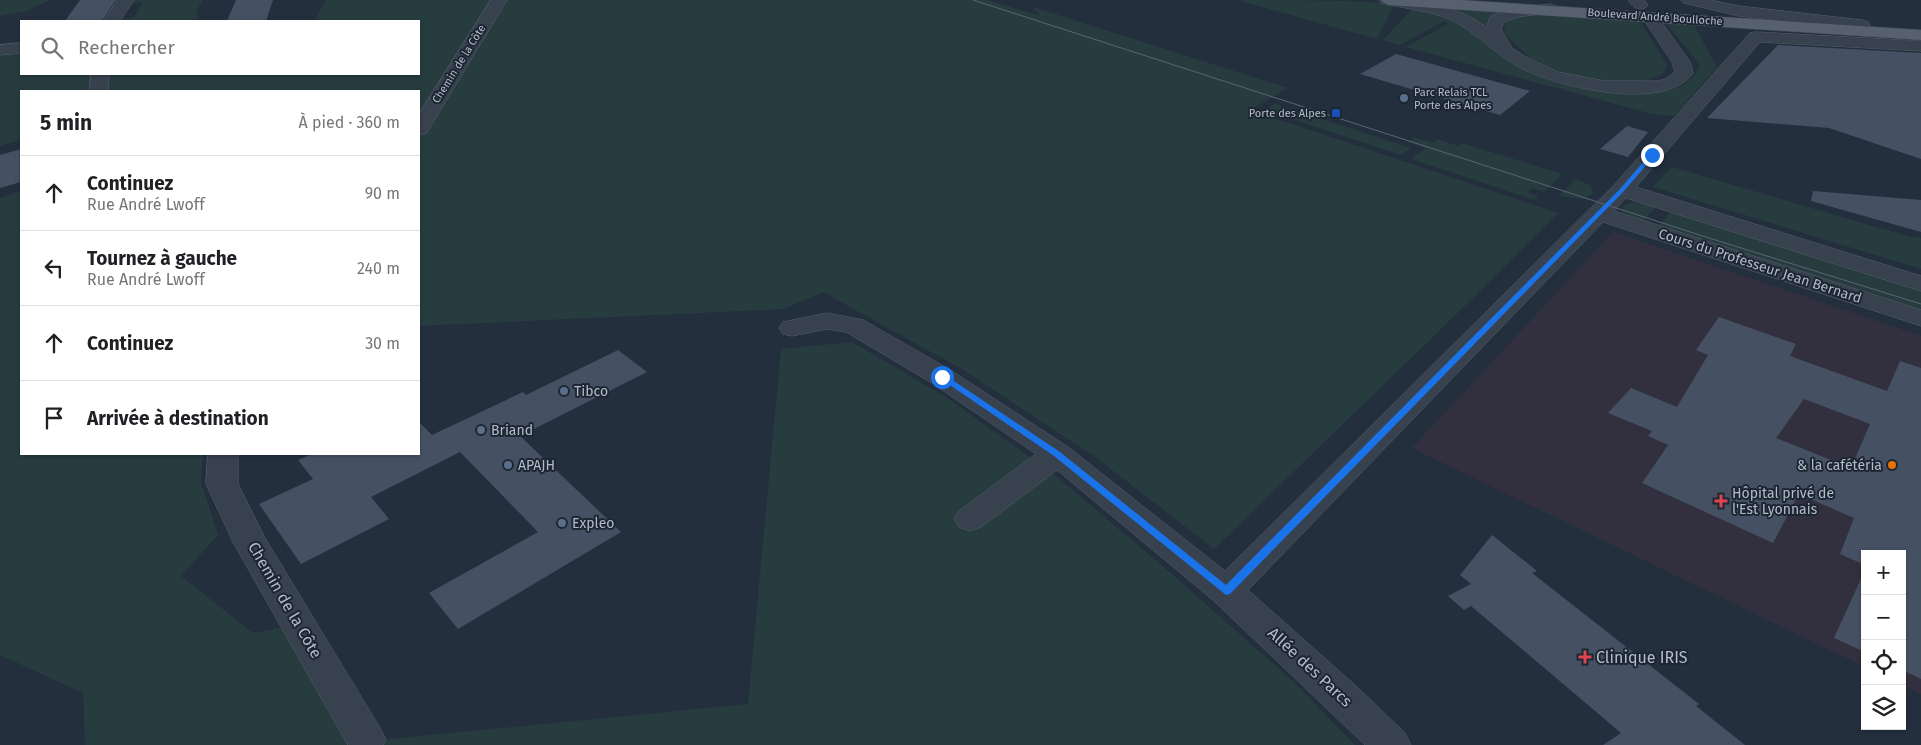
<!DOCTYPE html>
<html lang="fr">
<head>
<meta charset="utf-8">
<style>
	body { margin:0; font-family:"Fira Sans",sans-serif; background:#f6f6f6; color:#202124 }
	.controls { position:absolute; right:15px; bottom:15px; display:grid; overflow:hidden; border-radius:0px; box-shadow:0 1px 4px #0004 }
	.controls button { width:45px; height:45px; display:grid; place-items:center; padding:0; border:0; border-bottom:1px solid #e0e0e0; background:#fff; color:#202124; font:25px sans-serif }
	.stop { position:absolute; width:15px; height:15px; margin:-11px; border:4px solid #1a73e8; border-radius:50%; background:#fff }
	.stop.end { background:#1a73e8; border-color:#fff; box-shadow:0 1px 5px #0008 }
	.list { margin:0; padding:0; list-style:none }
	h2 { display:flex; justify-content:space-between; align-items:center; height:65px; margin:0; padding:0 20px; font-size:21px }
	h2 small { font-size:16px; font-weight:400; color:#757577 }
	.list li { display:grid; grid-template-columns:32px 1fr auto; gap:15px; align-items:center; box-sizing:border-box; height:75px; padding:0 20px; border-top:1px solid #e0e0e0 }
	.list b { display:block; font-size:19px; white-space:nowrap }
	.list p { margin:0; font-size:16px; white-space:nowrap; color:#757577 }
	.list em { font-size:16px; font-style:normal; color:#757577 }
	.icon { flex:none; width:28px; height:28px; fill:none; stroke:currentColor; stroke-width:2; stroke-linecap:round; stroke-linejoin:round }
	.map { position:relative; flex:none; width:1921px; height:745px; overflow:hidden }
	.search { position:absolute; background:#fff; box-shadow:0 1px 4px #0004; left:20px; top:20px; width:400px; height:55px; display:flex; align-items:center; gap:12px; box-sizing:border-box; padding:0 18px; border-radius:0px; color:#757577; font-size:19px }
	.panel { position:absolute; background:#fff; box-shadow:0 1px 4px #0004; left:20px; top:90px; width:400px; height:365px; border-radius:0px }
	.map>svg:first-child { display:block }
	.medical { fill:#32303f }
	.green { fill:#263c3f }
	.building { fill:#455162; fill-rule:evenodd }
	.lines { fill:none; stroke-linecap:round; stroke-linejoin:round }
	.minor-casing { stroke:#565f6c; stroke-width:1 }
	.major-casing { stroke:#414a57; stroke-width:1 }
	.minor { fill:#38414e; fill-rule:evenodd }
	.major { fill:#56606e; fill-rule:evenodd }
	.tram { stroke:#5a6575; stroke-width:1 }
	.route { fill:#1a73e8 }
	.service-dot { fill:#5c6f8a; stroke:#1d2633; stroke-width:2 }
	.transit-dot { fill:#1a4fb4; stroke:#1d2633; stroke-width:2 }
	.food-dot { fill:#e8710a; stroke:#1d2633; stroke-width:2 }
	.health-dot { fill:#e0444e; stroke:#1d2633; stroke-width:2 }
	.labels { text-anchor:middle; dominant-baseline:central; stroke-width:4; stroke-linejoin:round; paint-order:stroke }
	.far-street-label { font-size:11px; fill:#b4bcc9; stroke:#1d2633 }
	.far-poi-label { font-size:11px; fill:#b4bcc9; stroke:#1d2633; text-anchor:start }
	.street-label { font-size:14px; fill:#b4bcc9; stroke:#1d2633 }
	.poi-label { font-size:14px; fill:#b4bcc9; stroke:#1d2633; text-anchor:start }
	.near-street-label { font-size:16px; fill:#b4bcc9; stroke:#1d2633 }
	.near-poi-label { font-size:16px; fill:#b4bcc9; stroke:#1d2633; text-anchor:start }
</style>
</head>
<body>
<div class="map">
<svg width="1921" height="745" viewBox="0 0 1921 745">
	<rect width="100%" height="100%" fill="#242f3e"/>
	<!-- medical -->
	<path class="medical" d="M 1613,232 L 1921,336 L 1921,694 L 1902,685 L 1902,554 L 1865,554 L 1865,667 L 1412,448 Z"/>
	<!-- green -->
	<g class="green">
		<path d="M 0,0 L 50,0 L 27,11 L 0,16 Z"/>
		<path d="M 133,0 L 203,0 L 196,11 L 198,17 L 195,21 L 119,21 L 121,19 L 134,17 L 143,2 L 131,3 Z"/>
		<path d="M 326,0 L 988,0 L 1040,16 L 1033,7 L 1288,88 L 1250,110 L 1558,213 L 1470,301 L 1214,549 L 1094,456 L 960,368 L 823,292 L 784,309 L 419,326 L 419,91 L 105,91 L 107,74 L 419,74 L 419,21 L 314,21 Z"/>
		<path d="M 1237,0 C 1288,0 1349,0 1399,4 C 1424,9 1450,15 1470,29 C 1484,38 1516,66 1529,70 C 1546,76 1566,78 1584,81 C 1619,88 1683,108 1700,65 L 1666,23 L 1694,25 L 1717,67 L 1674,116 L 1652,114 L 1406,47 L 1448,24 L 1444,21 L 1400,45 L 1383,40 L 1412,9 L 1394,5 L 1377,39 Z"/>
		<path d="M 1434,7 L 1516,10 C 1504,14 1492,16 1484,26 Z"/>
		<path d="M 1540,13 L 1639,20 L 1667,64 L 1664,73 C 1659,75 1654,78 1650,79 C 1622,88 1558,76 1534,60 C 1523,53 1514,43 1505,34 L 1504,23 L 1518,17 Z"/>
		<path d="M 21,50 L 21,74 L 95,74 L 93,91 L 21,91 L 21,140 L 0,146 L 0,52 Z"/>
		<path d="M 1275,104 L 1411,148 L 1401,155 L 1265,110 Z"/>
		<path d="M 1414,137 L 1433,143 L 1438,139 L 1458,146 L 1462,143 L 1562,174 L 1544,192 L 1533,188 L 1527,192 L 1539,197 L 1534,200 L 1411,159 L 1426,148 L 1408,142 Z"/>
		<path d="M 1672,167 L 1910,237 L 1921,238 L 1921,269 L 1653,187 Z"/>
		<path d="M 1576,179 L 1591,186 L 1593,194 L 1582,199 L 1558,196 Z"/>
		<path d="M 21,191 L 21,454 L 203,454 L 201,482 L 218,535 L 181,576 L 253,633 L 289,626 L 359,742 L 748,704 L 781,349 L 852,342 L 946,397 L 1060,479 L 1166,569 L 1294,682 L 1355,745 L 85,745 L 83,693 L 0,655 L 0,198 Z"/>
		<path d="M 1634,202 L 1658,205 L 1641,223 L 1623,212 L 1622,208 L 1625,204 Z"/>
		<path d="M 1672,210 L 1921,288 L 1921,314 L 1657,228 Z"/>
	</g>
	<!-- building -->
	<g class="building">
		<path d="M 80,0 L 116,0 L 102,21 L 65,21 Z"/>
		<path d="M 236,0 L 273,0 L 266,21 L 227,21 Z"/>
		<path d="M 1778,45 L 1921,53 L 1921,159 L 1829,128 L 1707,118 Z"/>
		<path d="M 1396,54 L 1530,91 L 1500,115 L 1360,74 Z"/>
		<path d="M 1627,126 L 1648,132 L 1628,157 L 1600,149 Z"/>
		<path d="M 21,149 L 21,182 L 0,188 L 0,155 Z"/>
		<path d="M 1813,191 L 1921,200 L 1921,232 L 1811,201 Z"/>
		<path d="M 1719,317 L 1796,344 L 1790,356 L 1887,391 L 1900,361 L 1921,368 L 1921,679 L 1902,670 L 1902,554 L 1865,554 L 1865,565 L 1840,554 L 1854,518 L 1799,494 L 1773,543 L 1642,483 L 1668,445 L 1648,436 L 1652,431 L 1608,413 L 1631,388 L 1677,407 L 1708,355 L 1696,350 ZM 1804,399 L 1870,424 L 1851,468 L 1776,438 Z"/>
		<path d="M 618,350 L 647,372 L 520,436 L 621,532 L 458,629 L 429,593 L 538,532 L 460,452 L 371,497 L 389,519 L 301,564 L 259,504 L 313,479 L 298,460 L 312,454 L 419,454 L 419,422 L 432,435 L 523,392 L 526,395 Z"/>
		<path d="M 1492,535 L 1537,571 L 1532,573 L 1699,704 L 1696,706 L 1745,745 L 1603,745 L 1621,733 L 1471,606 L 1464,610 L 1448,596 L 1471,584 L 1460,575 Z"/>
		<path d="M 1865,570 L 1865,652 L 1834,638 Z"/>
	</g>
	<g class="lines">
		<!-- minor casing -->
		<g class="minor-casing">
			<g id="minor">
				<path d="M 118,0 L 134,0 L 120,21 L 104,21 Z"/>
				<path d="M 491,0 L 507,0 L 429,129 L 426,133 L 419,135 L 419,114 Z"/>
				<path d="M 1379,0 C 1419,0 1452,3 1486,27 L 1491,16 L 1515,8 L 1550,4 L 1556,6 L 1558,9 L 1556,12 L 1517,17 L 1504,22 L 1501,29 L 1512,48 L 1526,57 L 1558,72 L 1604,81 L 1657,81 L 1666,79 L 1675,72 L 1672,62 L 1646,23 L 1648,20 L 1660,20 L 1690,62 L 1693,73 C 1665,114 1549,86 1514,64 C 1492,51 1475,32 1452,20 C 1429,10 1405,9 1382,3 Z"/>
				<path d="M 1628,0 L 1644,0 L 1648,5 L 1645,8 C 1636,11 1633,7 1628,0 Z"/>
				<path d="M 1681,0 L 1710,0 L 1739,6 L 1862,20 L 1868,22 L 1870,25 L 1868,28 L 1862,30 L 1739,16 L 1684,3 Z"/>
				<path d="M 1756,32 L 1921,41 L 1921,51 L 1760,42 L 1636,187 L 1921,276 L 1921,291 L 1626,198 L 1614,211 L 1921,310 L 1921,326 L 1603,222 L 1248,590 L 1356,686 L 1405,733 L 1411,745 L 1365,745 L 1214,601 L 1057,470 L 981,527 L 970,531 L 959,527 L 954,519 L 959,511 L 1036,454 L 932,383 L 846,332 L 827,329 L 792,336 L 783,334 L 779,328 L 783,322 L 827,313 L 863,320 L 952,371 L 1068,447 L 1225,571 L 1614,185 L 1750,33 Z"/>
				<path d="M 21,43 L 21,53 L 0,55 L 0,45 Z"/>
				<path d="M 91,74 L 109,74 L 108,91 L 90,91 Z"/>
				<path d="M 208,454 L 238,454 L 238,484 L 265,538 L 380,728 L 386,740 L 383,745 L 348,745 L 233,542 L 206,484 Z"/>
			</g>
		</g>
		<!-- major casing -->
		<g class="major-casing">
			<path id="major" d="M 1381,0 L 1460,0 L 1921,30 L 1921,40 L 1389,5 L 1384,3 Z"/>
		</g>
		<!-- minor -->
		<use href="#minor" class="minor"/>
		<!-- major -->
		<use href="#major" class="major"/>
		<!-- tram -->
		<path class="tram" d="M 973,0 L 1709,238 L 1921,304"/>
	</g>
	<!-- route -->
	<path class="route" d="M 1650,154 L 1655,155 L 1624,191 L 1230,594 L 1226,595 L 1054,456 L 938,377 L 945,375 L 1060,452 L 1226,585 L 1620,189 Z"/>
	<!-- markers -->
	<g class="service-dot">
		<circle cx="1404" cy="98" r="5"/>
		<circle cx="564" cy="391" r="5"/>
		<circle cx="481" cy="430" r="5"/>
		<circle cx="508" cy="465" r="5"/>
		<circle cx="562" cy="523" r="5"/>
	</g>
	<rect class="transit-dot" x="1331" y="108" width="10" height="10" rx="2.5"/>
	<circle class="food-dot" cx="1892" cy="465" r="5"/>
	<g class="health-dot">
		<path d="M1718.5 493.5h5v5h5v5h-5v5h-5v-5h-5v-5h5z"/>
		<path d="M1582.5 649.5h5v5h5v5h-5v5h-5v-5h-5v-5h5z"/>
	</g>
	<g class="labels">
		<!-- far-street labels -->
		<g class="far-street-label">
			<text transform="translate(1655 17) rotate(4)">Boulevard André Boulloche</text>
			<text transform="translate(459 64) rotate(-58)">Chemin de la Côte</text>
		</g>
		<!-- far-poi labels -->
		<g class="far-poi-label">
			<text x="1414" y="92">Parc Relais TCL<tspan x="1414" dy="13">Porte des Alpes</tspan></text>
			<text x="1326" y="113" text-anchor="end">Porte des Alpes</text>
		</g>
		<!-- street labels -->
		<g class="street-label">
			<text transform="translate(1760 266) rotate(18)">Cours du Professeur Jean Bernard</text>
		</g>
		<!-- poi labels -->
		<g class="poi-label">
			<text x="574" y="391">Tibco</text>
			<text x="491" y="430">Briand</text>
			<text x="518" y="465">APAJH</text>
			<text x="1882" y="465" text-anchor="end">&amp; la cafétéria</text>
			<text x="1732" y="493">Hôpital privé de<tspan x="1732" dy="16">l'Est Lyonnais</tspan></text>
			<text x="572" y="523">Expleo</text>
		</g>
		<!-- near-street labels -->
		<g class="near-street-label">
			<text transform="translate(285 600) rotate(60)">Chemin de la Côte</text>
			<text transform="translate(1310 667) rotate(43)">Allée des Parcs</text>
		</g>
		<!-- near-poi labels -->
		<g class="near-poi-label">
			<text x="1596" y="657">Clinique IRIS</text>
		</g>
	</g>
</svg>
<div class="controls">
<button>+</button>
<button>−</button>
<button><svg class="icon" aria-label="locate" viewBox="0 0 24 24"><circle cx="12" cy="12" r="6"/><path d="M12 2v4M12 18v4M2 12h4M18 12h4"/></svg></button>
<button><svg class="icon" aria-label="layers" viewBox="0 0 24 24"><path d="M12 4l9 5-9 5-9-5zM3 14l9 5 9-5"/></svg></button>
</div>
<div class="stop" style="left:942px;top:377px"></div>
<div class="stop end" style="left:1652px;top:155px"></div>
<div class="search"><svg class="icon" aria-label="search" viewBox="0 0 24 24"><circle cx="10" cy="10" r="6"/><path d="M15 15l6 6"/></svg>Rechercher</div>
<section class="panel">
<h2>5 min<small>À pied · 360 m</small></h2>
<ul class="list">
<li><svg class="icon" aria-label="ahead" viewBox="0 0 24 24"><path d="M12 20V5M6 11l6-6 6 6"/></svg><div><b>Continuez</b><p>Rue André Lwoff</p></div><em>90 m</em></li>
<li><svg class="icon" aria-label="left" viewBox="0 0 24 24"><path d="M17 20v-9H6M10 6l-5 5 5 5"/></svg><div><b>Tournez à gauche</b><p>Rue André Lwoff</p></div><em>240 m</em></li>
<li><svg class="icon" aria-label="ahead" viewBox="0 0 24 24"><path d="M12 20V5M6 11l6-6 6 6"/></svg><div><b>Continuez</b></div><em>30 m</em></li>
<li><svg class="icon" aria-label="arrive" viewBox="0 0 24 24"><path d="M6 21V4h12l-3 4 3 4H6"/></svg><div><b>Arrivée à destination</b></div></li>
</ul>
</section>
</div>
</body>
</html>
